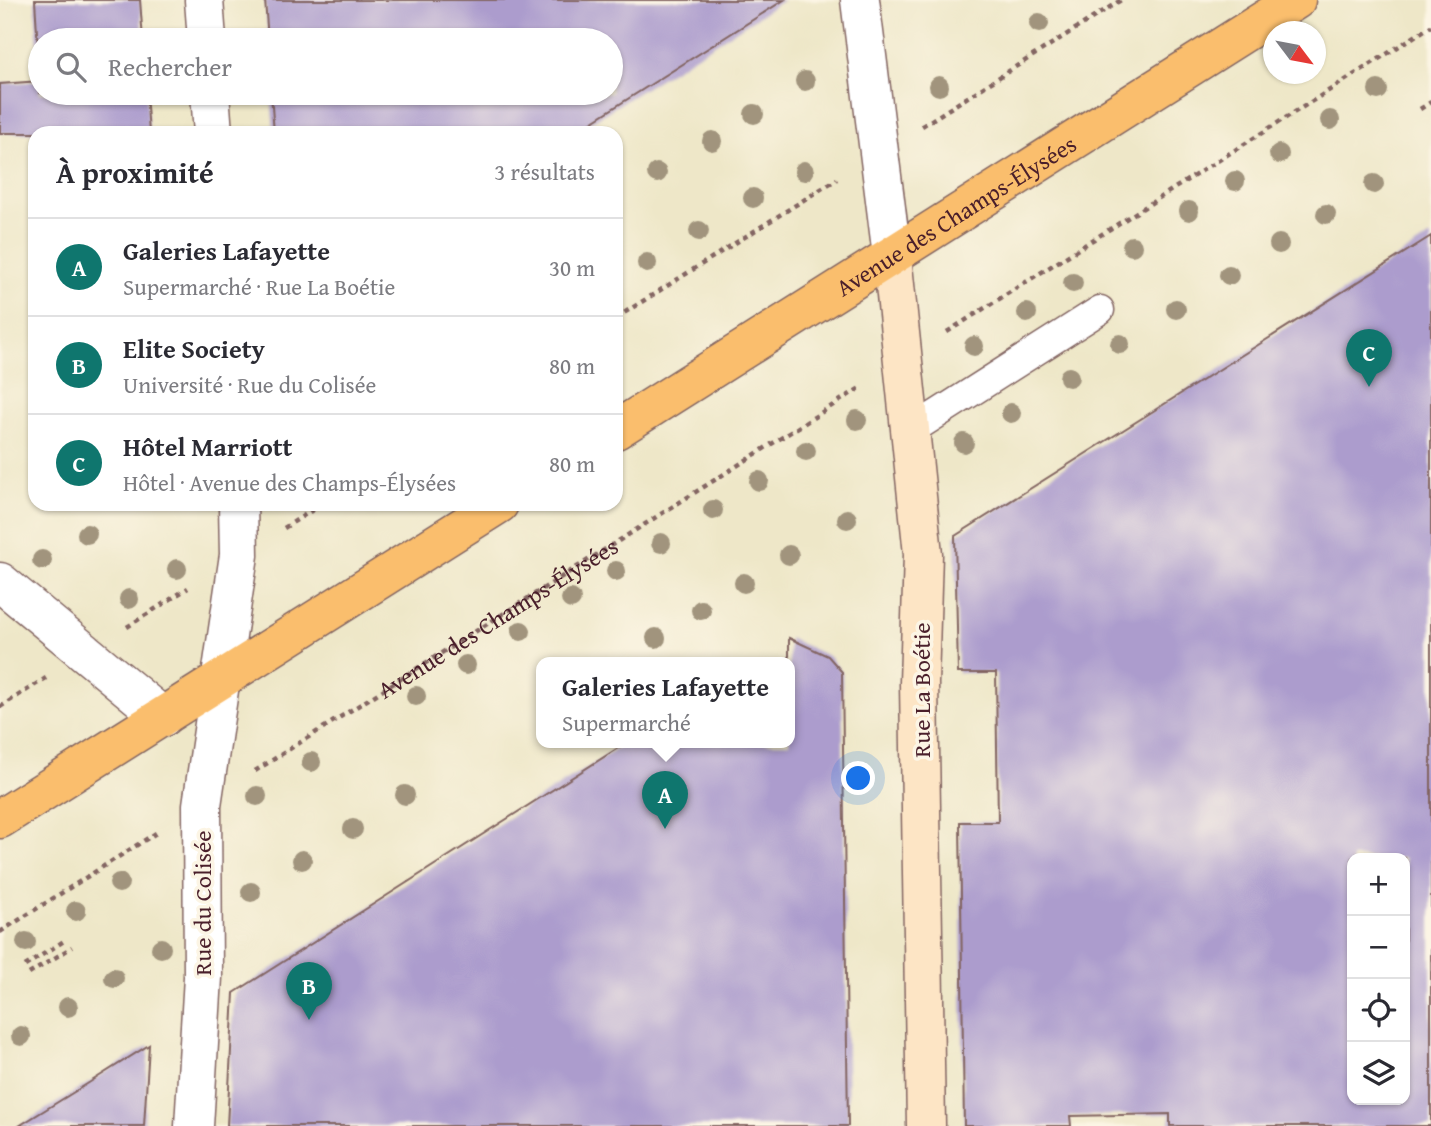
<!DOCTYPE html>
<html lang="fr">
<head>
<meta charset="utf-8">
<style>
	body { margin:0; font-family:"Gentium Book Plus",serif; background:#f2f2f3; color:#2b2b33 }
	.controls { position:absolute; right:21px; bottom:21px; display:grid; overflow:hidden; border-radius:14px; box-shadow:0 2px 5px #0004 }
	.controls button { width:63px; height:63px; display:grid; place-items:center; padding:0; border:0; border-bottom:2px solid #e1e1e2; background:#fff; color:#2b2b33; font:35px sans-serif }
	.compass { position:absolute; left:1263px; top:21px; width:63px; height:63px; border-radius:50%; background:#fff; box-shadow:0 2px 5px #0004; rotate:122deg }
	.you { position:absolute; left:859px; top:779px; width:24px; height:24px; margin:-18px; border:5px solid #fff; border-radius:50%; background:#1a73e8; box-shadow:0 0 0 10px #1a73e833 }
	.badge { display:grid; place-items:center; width:46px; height:46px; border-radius:50%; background:#0f766e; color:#fff; font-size:23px; font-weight:700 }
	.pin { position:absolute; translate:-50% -58px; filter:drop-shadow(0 2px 4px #0008) }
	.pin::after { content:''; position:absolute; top:37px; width:24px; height:21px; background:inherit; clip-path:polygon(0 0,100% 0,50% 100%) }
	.popup { position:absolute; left:536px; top:657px; width:259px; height:91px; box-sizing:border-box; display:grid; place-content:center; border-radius:14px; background:#fff; filter:drop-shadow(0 2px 5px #0005); font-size:23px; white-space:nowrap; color:#7c7c81 }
	.popup b { font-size:26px; color:#2b2b33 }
	.popup::after { content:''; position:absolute; left:50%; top:100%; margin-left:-14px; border:14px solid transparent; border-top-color:#fff }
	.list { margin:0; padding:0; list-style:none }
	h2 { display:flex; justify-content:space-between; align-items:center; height:91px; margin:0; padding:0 28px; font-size:30px }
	h2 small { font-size:23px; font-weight:400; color:#7c7c81 }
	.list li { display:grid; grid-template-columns:46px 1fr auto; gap:21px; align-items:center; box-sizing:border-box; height:98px; padding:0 28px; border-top:2px solid #e1e1e2 }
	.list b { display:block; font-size:26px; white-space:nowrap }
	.list p { margin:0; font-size:23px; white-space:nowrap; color:#7c7c81 }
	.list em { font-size:23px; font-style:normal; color:#7c7c81 }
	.icon { flex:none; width:38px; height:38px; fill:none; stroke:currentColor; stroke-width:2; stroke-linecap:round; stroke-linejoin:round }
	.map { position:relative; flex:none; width:1431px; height:1126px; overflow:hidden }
	.search { position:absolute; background:#fff; box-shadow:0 2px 5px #0004; left:28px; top:28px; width:595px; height:77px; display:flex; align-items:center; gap:18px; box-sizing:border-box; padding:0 24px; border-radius:38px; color:#7c7c81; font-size:26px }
	.panel { position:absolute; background:#fff; box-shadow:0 2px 5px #0004; left:28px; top:126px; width:595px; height:385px; border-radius:21px }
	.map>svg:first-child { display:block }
	.building { fill:#ac9ccd; fill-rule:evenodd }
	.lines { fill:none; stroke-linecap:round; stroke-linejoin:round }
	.lane-casing { stroke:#836562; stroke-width:31 }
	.street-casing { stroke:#836562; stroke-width:41 }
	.secondary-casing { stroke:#836562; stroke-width:41 }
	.primary-casing { stroke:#836562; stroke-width:41 }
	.path { stroke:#836562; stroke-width:4.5; stroke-dasharray:5 5; stroke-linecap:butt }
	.lane { stroke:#fff; stroke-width:28 }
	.street { stroke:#fff; stroke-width:38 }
	.secondary { stroke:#fde5c5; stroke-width:38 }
	.primary { stroke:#fabe6d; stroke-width:38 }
	.tree { fill:#a1947d }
	.labels { text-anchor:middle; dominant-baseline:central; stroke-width:7; stroke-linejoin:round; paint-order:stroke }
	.street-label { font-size:24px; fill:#4a1f2b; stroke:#fcf5e5 }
</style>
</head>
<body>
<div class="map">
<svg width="1431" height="1126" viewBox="0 0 1431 1126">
	<rect width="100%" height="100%" fill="#fcf5e5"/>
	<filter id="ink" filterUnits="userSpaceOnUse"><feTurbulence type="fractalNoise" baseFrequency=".0143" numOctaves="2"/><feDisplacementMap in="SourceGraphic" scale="14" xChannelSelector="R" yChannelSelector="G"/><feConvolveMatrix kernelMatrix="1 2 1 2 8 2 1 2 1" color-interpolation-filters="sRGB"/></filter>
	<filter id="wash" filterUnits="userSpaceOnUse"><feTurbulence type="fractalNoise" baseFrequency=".00686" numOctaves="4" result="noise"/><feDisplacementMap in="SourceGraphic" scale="28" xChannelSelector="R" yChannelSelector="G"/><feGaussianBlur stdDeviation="1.57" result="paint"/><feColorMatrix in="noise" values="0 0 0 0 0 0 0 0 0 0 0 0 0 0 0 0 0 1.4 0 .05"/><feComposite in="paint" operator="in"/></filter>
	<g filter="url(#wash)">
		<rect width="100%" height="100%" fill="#eee7c8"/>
		<g id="blocks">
			<!-- building -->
			<g class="building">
				<path d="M 35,0 L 140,0 L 143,40 L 40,40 L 40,93 L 146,93 L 149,133 L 0,133 L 0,84 L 40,81 Z"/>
				<path d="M 265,0 L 784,0 L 574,133 L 274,133 L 271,93 L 611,93 L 611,40 L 268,40 Z"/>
				<path d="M 1431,236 L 1431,1126 L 1170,1126 L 1170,1114 L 1070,1116 L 1071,1126 L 964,1126 L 960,822 L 998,822 L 996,673 L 958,673 L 955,536 ZM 1352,858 L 1405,858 L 1405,1100 L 1352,1100 Z"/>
				<path d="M 789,638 L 828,656 L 842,672 L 848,1126 L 227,1126 L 234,993 L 626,743 L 789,743 Z"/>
				<path d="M 149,1045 L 144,1126 L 19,1126 L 87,1084 Z"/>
			</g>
		</g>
	</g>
	<g filter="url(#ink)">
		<use href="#blocks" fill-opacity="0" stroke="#836562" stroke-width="2"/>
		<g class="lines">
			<!-- lane casing -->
			<g class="lane-casing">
				<path id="lane" d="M 912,430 L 1100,310"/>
			</g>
			<!-- street casing -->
			<g class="street-casing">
				<g id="street">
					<path d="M 204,0 L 207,40"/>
					<path d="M 860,0 L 892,256"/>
					<path d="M 210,93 L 213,133"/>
					<path d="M 0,582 L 163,717"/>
					<path d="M 194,1126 L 203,977 L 202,805 L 239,555 L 238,504"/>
				</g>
			</g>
			<!-- secondary casing -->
			<g class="secondary-casing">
				<path id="secondary" d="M 892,256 L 923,554 L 919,683 L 926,1126"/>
			</g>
			<!-- primary casing -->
			<g class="primary-casing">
				<g id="primary">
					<path id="s2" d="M 616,430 L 1296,0"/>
					<path d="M 0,819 L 499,504"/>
				</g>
			</g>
			<!-- path -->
			<g class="path">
				<path d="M 1420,109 L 1431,102"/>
				<path d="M 922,126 L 1121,0"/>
				<path d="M 616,318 L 837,179"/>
				<path d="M 947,332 L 1431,26"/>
				<path d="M 284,528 L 322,504"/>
				<path d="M 127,627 L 188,588"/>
				<path d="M 0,707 L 46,678"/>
				<path id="s1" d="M 255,771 L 860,388"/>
				<path d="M 0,932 L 156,833"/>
				<path d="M 25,966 L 67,939"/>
				<path d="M 29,974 L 72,947"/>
			</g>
			<!-- lane -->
			<use href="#lane" class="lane"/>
			<!-- street -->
			<use href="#street" class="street"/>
			<!-- secondary -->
			<use href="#secondary" class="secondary"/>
			<!-- primary -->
			<use href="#primary" class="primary"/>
		</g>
		<!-- trees -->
		<g class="tree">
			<circle cx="1039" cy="23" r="10"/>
			<circle cx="805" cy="81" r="10"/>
			<circle cx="939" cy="86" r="10"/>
			<circle cx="1378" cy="90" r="10"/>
			<circle cx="754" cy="114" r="10"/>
			<circle cx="1330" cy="120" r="10"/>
			<circle cx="712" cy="141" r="10"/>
			<circle cx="1279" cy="154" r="10"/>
			<circle cx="804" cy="171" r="10"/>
			<circle cx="657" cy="173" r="10"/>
			<circle cx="1235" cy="181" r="10"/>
			<circle cx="1374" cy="184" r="10"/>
			<circle cx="753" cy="198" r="10"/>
			<circle cx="1189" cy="211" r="10"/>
			<circle cx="1326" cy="214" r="10"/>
			<circle cx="699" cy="231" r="10"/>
			<circle cx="1279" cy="244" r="10"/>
			<circle cx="1132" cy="246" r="10"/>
			<circle cx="647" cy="263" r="10"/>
			<circle cx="1229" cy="275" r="10"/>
			<circle cx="1073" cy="283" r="10"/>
			<circle cx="1176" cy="309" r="10"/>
			<circle cx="1027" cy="313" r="10"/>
			<circle cx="1120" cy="344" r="10"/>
			<circle cx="974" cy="346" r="10"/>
			<circle cx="1069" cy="377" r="10"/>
			<circle cx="1011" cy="413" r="10"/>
			<circle cx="857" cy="420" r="10"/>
			<circle cx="964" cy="443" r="10"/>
			<circle cx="806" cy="451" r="10"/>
			<circle cx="759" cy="481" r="10"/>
			<circle cx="713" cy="510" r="10"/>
			<circle cx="847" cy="519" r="10"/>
			<circle cx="87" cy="534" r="10"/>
			<circle cx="661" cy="543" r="10"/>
			<circle cx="789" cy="555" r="10"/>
			<circle cx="42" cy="560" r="10"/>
			<circle cx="177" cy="569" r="10"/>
			<circle cx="616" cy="571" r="10"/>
			<circle cx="744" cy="583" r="10"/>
			<circle cx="129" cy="599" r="10"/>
			<circle cx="571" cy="599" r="10"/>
			<circle cx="701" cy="610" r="10"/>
			<circle cx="521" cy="631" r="10"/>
			<circle cx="656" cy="638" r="10"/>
			<circle cx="466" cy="665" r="10"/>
			<circle cx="416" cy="696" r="10"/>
			<circle cx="311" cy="762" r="10"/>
			<circle cx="405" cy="795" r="10"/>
			<circle cx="257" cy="796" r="10"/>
			<circle cx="353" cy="829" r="10"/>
			<circle cx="302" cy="860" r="10"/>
			<circle cx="119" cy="883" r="10"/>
			<circle cx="251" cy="892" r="10"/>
			<circle cx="76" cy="911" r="10"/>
			<circle cx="26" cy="942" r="10"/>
			<circle cx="161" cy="948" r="10"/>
			<circle cx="114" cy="978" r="10"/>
			<circle cx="68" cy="1007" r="10"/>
			<circle cx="21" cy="1036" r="10"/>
		</g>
	</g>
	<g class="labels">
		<!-- street labels -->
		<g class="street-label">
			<text stroke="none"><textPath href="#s2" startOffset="402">Avenue des Champs-Élysées</textPath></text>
			<text stroke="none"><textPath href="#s1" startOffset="287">Avenue des Champs-Élysées</textPath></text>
			<text transform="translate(921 690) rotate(-90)">Rue La Boétie</text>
			<text transform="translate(202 903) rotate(-90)">Rue du Colisée</text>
		</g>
	</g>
</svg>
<div class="controls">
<button>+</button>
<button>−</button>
<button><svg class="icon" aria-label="locate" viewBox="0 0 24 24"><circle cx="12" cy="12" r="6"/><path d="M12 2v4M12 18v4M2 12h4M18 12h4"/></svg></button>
<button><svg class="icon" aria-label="layers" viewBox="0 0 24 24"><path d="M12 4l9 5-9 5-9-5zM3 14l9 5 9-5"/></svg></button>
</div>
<svg class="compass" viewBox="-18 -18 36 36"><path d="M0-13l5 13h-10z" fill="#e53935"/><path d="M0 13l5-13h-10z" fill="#7c7c81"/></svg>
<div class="you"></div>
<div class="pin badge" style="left:665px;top:829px">A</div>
<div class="popup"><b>Galeries Lafayette</b>Supermarché</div>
<div class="pin badge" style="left:309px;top:1020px">B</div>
<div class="pin badge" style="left:1369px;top:387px">C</div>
<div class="search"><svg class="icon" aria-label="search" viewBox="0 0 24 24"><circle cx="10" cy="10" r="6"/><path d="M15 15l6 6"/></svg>Rechercher</div>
<section class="panel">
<h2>À proximité<small>3 résultats</small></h2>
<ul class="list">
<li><span class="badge">A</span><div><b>Galeries Lafayette</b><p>Supermarché · Rue La Boétie</p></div><em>30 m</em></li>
<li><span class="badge">B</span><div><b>Elite Society</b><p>Université · Rue du Colisée</p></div><em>80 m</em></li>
<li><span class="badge">C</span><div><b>Hôtel Marriott</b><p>Hôtel · Avenue des Champs-Élysées</p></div><em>80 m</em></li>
</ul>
</section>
</div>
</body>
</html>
